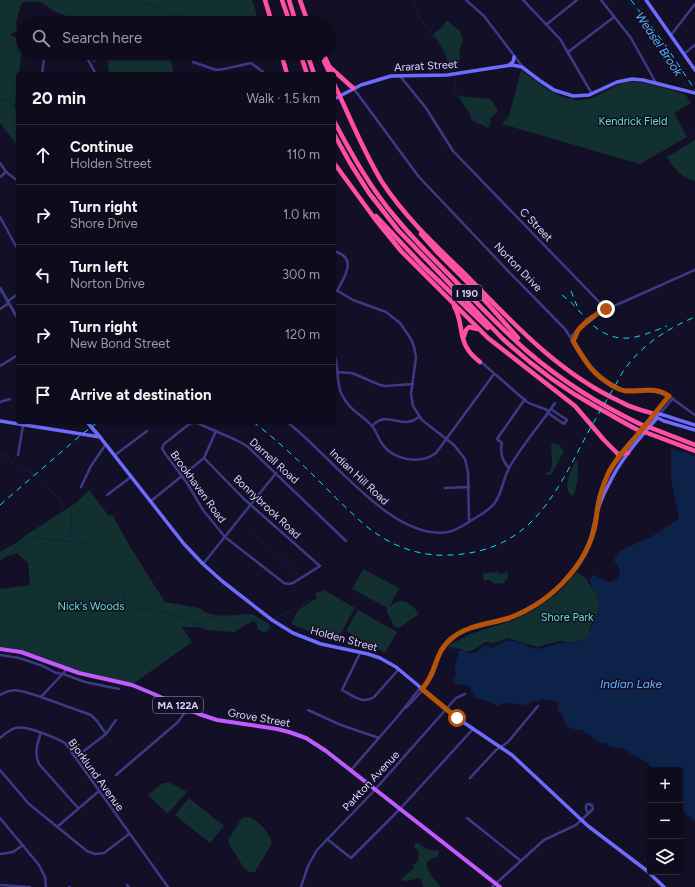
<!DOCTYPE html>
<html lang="en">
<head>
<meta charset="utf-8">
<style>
	body { margin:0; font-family:Figtree,sans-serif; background:#1c1929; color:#f1f3f6 }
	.controls { position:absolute; right:12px; bottom:12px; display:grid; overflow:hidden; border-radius:4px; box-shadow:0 1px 3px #0004 }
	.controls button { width:36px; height:36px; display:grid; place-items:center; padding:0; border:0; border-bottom:1px solid #2e2b3b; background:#0e0b1c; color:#f1f3f6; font:20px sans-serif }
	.stop { position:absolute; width:12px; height:12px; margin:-9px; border:3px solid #b45309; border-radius:50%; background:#fff }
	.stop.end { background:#b45309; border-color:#fff; box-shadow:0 1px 4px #0008 }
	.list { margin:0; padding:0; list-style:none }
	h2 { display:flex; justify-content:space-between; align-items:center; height:52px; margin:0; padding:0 16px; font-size:17px }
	h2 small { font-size:13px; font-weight:400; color:#9b9ba3 }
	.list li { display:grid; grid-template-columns:26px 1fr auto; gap:12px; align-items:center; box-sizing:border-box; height:60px; padding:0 16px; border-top:1px solid #2e2b3b }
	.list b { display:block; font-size:15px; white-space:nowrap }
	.list p { margin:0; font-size:13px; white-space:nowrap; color:#9b9ba3 }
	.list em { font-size:13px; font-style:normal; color:#9b9ba3 }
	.icon { flex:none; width:22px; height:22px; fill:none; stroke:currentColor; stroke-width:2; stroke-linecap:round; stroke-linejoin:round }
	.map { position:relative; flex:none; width:695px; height:887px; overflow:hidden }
	.search { position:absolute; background:#0e0b1c; box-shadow:0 1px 3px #0004; left:16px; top:16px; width:320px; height:44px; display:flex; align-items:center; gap:10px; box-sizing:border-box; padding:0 14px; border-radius:22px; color:#9b9ba3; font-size:15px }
	.panel { position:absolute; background:#0e0b1c; box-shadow:0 1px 3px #0004; left:16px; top:72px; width:320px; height:352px; border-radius:4px }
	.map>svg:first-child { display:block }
	.green { fill:#12302f }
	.water { fill:#0c2248 }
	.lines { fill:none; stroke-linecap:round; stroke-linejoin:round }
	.stream { stroke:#0c2248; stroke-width:1 }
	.minor { stroke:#3d3a85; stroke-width:2.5 }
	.tertiary { stroke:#3d3a85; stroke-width:3 }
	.secondary { stroke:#6f6bff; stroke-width:3.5 }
	.primary { stroke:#c25bff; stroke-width:4 }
	.motorway { stroke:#ff4fa3; stroke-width:4.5 }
	.rail { stroke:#00e5ff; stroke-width:1; stroke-dasharray:6 5; stroke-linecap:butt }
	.motorway-bridge { stroke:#ff4fa3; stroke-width:4.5 }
	.route { stroke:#b45309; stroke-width:5 }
	.labels { text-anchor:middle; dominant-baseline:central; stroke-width:3; stroke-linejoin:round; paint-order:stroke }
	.shield { fill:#130f26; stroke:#9e99be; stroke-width:1 }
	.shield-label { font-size:10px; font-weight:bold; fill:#d9d4ff }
	.street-label { font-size:11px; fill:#d9d4ff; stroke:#130f26 }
	.park-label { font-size:11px; fill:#5fe0c0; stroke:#130f26 }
	.water-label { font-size:12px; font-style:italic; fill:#62b6ff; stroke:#130f26 }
</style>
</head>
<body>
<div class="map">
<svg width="695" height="887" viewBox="0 0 695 887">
	<rect width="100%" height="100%" fill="#130f26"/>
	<!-- green -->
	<g class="green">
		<path d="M 0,0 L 252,0 L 257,16 L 258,23 L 78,23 L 72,18 L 56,12 L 40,2 L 22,2 L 16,22 L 17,30 L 10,35 L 23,40 L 19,74 L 18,74 L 18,96 L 16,96 L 15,107 L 18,109 L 18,145 L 0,123 Z"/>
		<path d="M 447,20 L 460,31 L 462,36 L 463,40 L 459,53 L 460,57 L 458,64 L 454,67 L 449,64 L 442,47 L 433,34 L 442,27 Z"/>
		<path d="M 102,53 L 169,53 L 174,74 L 113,74 L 109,72 L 108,63 L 105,57 L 93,63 L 91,61 L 103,54 Z"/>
		<path d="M 521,70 C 541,85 567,108 595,97 C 605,92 616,84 628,82 C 643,80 670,90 685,94 L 691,103 L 674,113 L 687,137 L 640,164 L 502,124 L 509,116 Z"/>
		<path d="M 458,96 L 491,99 L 498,110 L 497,113 L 489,119 L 491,122 L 489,128 L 488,128 L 471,120 L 469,112 Z"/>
		<path d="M 695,140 L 695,181 C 681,177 674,169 667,157 Z"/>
		<path d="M 552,443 C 556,443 562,447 564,451 L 552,474 L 548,475 L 544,474 L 550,471 C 555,462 549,452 552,443 Z"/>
		<path d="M 576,460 C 580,467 577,486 574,494 L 572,496 C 561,487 572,469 576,460 Z"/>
		<path d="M 89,490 L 109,516 L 112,514 L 129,545 L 165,602 L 200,608 C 210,620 238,614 252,614 C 258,617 262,621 268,623 L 270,628 L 268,631 L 262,632 L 258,629 L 256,622 L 252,621 L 234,632 L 206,630 L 199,627 L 185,627 L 181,625 L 192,642 L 133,684 L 80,671 L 22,650 L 0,647 L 0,589 L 30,585 L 28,563 L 17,553 L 7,556 L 0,561 L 0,552 L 16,543 L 26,535 L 76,503 Z"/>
		<path d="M 363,569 L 399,588 L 389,608 C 391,606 394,603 397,602 C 406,598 415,608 419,614 L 399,628 L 394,626 L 386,610 L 388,608 L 352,589 Z"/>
		<path d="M 498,572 L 499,574 L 508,572 L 508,579 L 505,580 L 504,583 L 495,584 L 491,582 L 491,580 L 486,580 L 484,581 L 483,573 Z"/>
		<path d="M 577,572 L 587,579 C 588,585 594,589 597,594 C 603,607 595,616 590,627 C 589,631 589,635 587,639 L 572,643 L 560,641 L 552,643 L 538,647 L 507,638 L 494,643 L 486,642 L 469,652 L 457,648 L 446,647 L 470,634 L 511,621 L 531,612 L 557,594 Z"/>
		<path d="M 324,590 L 355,608 L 338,638 L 331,640 L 291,624 C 295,617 296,611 302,607 C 307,603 312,602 317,598 L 315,593 Z"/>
		<path d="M 358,610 L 397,632 L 385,653 L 346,631 Z"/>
		<path d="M 163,783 L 170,783 L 187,792 L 169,812 L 167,813 L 148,795 Z"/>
		<path d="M 189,798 L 224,826 L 210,843 L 175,815 Z"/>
		<path d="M 247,817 C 257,818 270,833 272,843 L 255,872 L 249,872 L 244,868 L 229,844 L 228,840 L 242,818 Z"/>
		<path d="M 415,843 L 418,843 C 425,848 431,852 439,850 L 438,858 C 432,857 436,857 432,859 C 429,861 428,860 427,863 C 424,868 437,883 441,887 L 423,887 L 421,880 L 419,878 L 407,881 L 400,880 L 414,868 L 413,865 L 418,861 L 419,853 L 414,846 Z"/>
	</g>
	<!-- water -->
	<path class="water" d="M 671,448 L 695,456 L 695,821 L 686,814 L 680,805 L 680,770 L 658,770 L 657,769 L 653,770 L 647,762 L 632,755 L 626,749 L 611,747 L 605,743 L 601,743 L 582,730 L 573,729 L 568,727 L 564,721 L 563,715 L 559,712 L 557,707 L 558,704 L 555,701 L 542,699 L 539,701 L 534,701 L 528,705 L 504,703 L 498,706 L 489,702 L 475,698 L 469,686 C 463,684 455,687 453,679 L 456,675 C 453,669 457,658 459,651 L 462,650 C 464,651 466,652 468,653 C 475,656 481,647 487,645 L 491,648 L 499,645 L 506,640 L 523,643 L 529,647 L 538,649 L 566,642 L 573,643 L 580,642 L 587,638 C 590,627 600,612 599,602 C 598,593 590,588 590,578 L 593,575 C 602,577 609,587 617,578 C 618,577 620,574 620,572 C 620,569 616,564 614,560 L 616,556 L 621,550 L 651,537 L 677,520 L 679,518 L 671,479 Z"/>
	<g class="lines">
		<!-- stream -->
		<g class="stream">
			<path d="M 138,0 C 150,7 160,4 170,16 L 177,13 L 192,18 L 197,22 L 206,12 L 229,0"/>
			<path d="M 413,0 L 420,19 L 446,53 L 455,69"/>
			<path d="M 628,0 L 653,32 L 664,49 L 676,66 L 688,88"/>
			<path d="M 456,78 L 456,83 L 454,89 L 471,116 L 483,120 L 491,125"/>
			<path d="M 0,101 L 7,100 L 18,112"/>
			<path d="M 0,123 L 18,146"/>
			<path d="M 689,139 L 695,132"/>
			<path d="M 0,453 L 8,457 L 12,463 L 40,477"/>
			<path d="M 41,479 L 43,486 L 50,490 L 53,494 L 61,499 L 62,506 C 75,508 70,521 71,531 C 72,535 75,539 77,542"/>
			<path d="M 252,532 L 299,575"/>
			<path d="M 0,560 L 6,557 L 20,544 L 30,537 L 86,543 L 101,551 L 102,561 L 114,575 L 119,584 L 123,587 L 126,601 L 134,608 L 169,613 L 188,621 L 202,625 L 212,617 L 233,623 L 240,623 L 244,618 L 255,619 L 262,627 L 267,629 L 270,628 L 269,623"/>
			<path d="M 274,619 L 312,599"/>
			<path d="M 447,647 L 459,653"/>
		</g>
		<!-- minor -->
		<g class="minor">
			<path d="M 466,0 L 484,16 L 522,66"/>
			<path d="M 523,0 L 560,39 L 592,94"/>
			<path d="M 601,0 L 631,38 L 656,83"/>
			<path d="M 34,21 L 40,23"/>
			<path d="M 547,24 L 577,0"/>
			<path d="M 671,35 L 695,4"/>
			<path d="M 568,52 L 614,17"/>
			<path d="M 84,53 L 96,74"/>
			<path d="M 684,54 L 695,45"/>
			<path d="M 193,62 L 216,70 L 224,69 L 251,63 L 266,74"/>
			<path d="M 42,74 L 44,58 L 46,53"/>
			<path d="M 400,76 L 426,108 L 453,151"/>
			<path d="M 354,89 L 419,177 L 511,274 L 565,329 L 590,368 L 598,376 L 623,390 L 648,389 L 663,392 L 695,415"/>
			<path d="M 454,152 L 606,309"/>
			<path d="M 0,163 L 6,172 L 18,181"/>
			<path d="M 0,177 L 6,172"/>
			<path d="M 0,217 L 18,250"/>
			<path d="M 334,251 C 358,258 345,276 337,291"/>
			<path d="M 334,289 L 353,300 L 386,312 L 400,323 L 411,339 L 414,347 L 416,357 L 411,394 L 413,406 L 422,420 L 454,445 L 465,459 L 468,472 L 469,521"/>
			<path d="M 8,301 L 18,294"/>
			<path d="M 0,309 L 9,303"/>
			<path d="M 570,337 L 603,311 L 695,270"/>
			<path d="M 573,341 L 577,335 L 577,332"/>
			<path d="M 334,354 C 339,366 336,380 341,393 C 350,412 361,413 372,426 C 377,432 378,439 383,445 C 394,460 420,465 436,453 L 494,374"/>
			<path d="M 481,362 L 527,402 C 534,406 542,407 549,411"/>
			<path d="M 0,366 L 18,355"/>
			<path d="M 334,372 L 352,373 L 380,385 L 385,386 L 413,384"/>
			<path d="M 0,402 L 10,399"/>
			<path d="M 548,413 L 564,424 L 567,420 L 551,409"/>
			<path d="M 655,414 L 669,396"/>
			<path d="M 659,415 L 673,398"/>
			<path d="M 287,422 C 329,453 391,541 448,532 C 457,530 464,525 472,520 C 480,515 488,511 494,504 C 502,494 503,479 509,468 C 522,445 540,425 555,403"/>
			<path d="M 372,426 C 388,409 400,431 419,417"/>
			<path d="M 18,455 L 23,425"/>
			<path d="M 115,455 L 147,431"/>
			<path d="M 204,458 L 244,499 L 320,566 L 293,583 L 288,584 L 284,583 L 225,537 L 203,510 L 187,483 L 164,452 L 162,448 L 164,444 L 188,425 L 192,423 L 197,423 L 236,440 L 247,446 L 346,541"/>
			<path d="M 509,468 C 502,461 500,452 502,443 L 497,439 L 525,399"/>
			<path d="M 81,487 L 91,466 L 106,444"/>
			<path d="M 445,488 L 469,487"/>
			<path d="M 107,495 L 131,477"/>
			<path d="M 151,501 L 204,458 L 216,431"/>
			<path d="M 203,564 L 276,473"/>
			<path d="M 360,653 L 342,690 C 352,695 363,705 374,697 L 399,669"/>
			<path d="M 0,655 L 19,658 L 43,666 L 56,673 L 63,674 L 85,682 L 119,689"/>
			<path d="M 0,695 C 16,686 25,692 41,697 L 67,669"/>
			<path d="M 41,697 L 91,715 L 97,721 L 106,734"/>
			<path d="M 406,708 L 423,690"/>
			<path d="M 308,710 L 341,725 L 379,738"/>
			<path d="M 41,733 C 37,744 34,753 39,764 L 78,808"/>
			<path d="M 0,738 C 5,734 10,729 16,728 C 26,725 56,738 65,743 L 168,887"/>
			<path d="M 76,757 L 106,734 L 116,720"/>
			<path d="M 0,770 L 29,804 L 87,851 L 95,854 L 104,853 L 129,834"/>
			<path d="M 351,770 L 398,716 L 420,688"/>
			<path d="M 116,775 L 178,722 L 187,709"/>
			<path d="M 470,778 L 496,750 L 508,742 L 538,706"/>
			<path d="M 0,818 L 39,865 L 45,877 L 46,887"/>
			<path d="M 467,818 L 521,861"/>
			<path d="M 57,827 L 99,791"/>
			<path d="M 327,839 L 351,858 L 400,809 L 473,729"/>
			<path d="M 0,854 L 13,852 L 23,845"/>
			<path d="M 0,885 L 30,887"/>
			<path d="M 127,885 L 129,887"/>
			<path d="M 69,887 L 70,887"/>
			<path d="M 301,887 L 308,866 L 317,850 L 372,793 L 456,698 L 465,694"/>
			<path d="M 492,887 L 544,840 L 576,825 L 593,809 L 592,805 L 588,804 L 586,805 L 586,809 L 588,813"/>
		</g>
		<!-- tertiary -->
		<path class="tertiary" d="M 0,288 L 18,319"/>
		<!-- secondary -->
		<g class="secondary">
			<path d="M 646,0 L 695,70"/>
			<path d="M 509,65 L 513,62 L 514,57"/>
			<path d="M 334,99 L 361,85 L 391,76 L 447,75 L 512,65 L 522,67 L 539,80 L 554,90 L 573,96 L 589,95 L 617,82 L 632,79 L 643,80 L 695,93"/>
			<path d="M 655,414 L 660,414 L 695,425"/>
			<path d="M 656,417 L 664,421 L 695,430"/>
			<path d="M 0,421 L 100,437 L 184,544 L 203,564 L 222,581 L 272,620 L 293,633 L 321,644 L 368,654 L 380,658 L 396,667 L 457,718 L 512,755 L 588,826 L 646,870 L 664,887"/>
			<path d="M 87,422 L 100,437"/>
			<path d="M 597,509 C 601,470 631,442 655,414"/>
			<path d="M 422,689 C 438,672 433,653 452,638 C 467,625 490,624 509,618 C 531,610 552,596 568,577 C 576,568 583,559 588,547 C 592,536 594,524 597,512 C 600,503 604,493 609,484 C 620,460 639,439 657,418"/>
		</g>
		<!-- primary -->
		<path class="primary" d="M 0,649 L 21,652 L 79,673 L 132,685 L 149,692 L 199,714 L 217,720 L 277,729 L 289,732 L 306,738 L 326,751 L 500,887"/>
		<!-- motorway -->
		<g class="motorway">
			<path d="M 265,0 L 272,23"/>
			<path d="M 282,0 L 290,23"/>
			<path d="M 289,0 L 296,23"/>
			<path d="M 300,0 L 308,23"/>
			<path d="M 281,53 L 287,74"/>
			<path d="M 300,53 L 307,74"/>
			<path d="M 307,53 L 314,74"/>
			<path d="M 323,53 L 329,66 L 333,70 L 353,88"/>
			<path d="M 324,61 L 330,74"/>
			<path d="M 334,84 C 350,117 363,151 382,182 C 405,217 435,245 465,274 C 512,322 558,373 621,402 C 631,408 644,411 655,414"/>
			<path d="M 334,121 C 352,155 371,189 396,218 C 418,245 443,268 467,293 C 487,313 507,334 528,352 C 562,381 600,405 640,424"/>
			<path d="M 334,134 L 350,163 L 369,193 L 398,230 L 502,338 C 530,364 562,388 596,407 C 610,414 622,422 636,429"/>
			<path d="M 334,163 L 375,219 L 401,251 L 488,338 L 575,406 L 604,440 L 618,454 L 619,457"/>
			<path d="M 376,216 L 422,265 L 488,328"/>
			<path d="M 421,234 L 438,253 L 479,294 L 518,338"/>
			<path d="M 454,306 C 463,321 459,336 467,348 C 470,354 475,358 480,362"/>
			<path d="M 464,336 L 466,330 L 469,327 L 477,329"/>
			<path d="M 654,429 L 695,445"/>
			<path d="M 650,434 L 695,451"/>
			<path d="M 618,454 L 628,453"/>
		</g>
		<!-- rail -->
		<g class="rail">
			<path d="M 631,0 L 666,46 L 695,90"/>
			<path d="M 571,291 L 577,306"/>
			<path d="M 562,295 C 572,302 580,312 588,321 C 617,348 636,338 667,326"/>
			<path d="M 253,422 C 284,445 311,473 338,500 C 350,511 361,523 374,532 C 396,548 424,557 451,555 C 527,551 552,501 583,442 C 595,418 610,396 622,373 C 640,346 666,329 695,317"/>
			<path d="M 0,505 L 81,435 L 98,422"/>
		</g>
		<!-- motorway-bridge -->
		<g class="motorway-bridge">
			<path d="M 640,424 L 654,429"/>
			<path d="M 636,429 L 650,434"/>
		</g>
	</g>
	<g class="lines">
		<!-- route -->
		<path class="route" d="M 457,718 L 422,689 C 438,672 433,653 452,638 C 468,625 490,624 509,618 C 531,610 553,595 568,577 C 584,559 595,536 597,512 C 599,499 602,487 608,474 C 615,459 628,446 639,433 C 649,421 659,408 669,396 C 654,386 644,392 627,391 C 622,391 617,388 613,386 C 592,374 585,361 573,341 C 575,338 576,335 577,332 C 581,325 598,312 606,309"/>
	</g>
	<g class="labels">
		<!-- shield labels -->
		<g class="shield">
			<rect x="452" y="285" width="30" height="16" rx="3"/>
			<rect x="153" y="697" width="50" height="16" rx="3"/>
		</g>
		<g class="shield-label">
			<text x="467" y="293">I 190</text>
			<text x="178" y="705">MA 122A</text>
		</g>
		<!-- street labels -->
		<g class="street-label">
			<text transform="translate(426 66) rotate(-3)">Ararat Street</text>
			<text transform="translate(536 225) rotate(46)">C Street</text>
			<text transform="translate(518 267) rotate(46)">Norton Drive</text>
			<text transform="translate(274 461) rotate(42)">Darnell Road</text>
			<text transform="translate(359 477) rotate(43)">Indian Hill Road</text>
			<text transform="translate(198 487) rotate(54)">Brookhaven Road</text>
			<text transform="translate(267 507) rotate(43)">Bonnybrook Road</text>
			<text transform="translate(344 639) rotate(15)">Holden Street</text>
			<text transform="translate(259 718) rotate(10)">Grove Street</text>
			<text transform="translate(96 775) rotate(54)">Bjorklund Avenue</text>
			<text transform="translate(371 781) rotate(-47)">Parkton Avenue</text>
		</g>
		<!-- park labels -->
		<g class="park-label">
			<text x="633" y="121">Kendrick Field</text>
			<text x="91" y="606">Nick's Woods</text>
			<text x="567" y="617">Shore Park</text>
		</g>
		<!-- water labels -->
		<g class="water-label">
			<text transform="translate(659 44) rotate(56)">Weasel Brook</text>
			<text x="631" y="684">Indian Lake</text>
		</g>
	</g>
</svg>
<div class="controls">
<button>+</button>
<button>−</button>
<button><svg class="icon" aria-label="layers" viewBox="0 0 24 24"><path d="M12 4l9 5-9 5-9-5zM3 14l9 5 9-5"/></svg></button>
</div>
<div class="stop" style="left:457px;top:718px"></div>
<div class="stop end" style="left:606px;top:309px"></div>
<div class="search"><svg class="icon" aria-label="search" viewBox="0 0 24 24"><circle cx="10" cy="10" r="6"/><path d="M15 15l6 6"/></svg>Search here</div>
<section class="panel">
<h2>20 min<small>Walk · 1.5 km</small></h2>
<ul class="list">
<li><svg class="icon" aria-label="ahead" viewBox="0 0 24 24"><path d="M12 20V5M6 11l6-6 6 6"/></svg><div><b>Continue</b><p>Holden Street</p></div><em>110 m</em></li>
<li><svg class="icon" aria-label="right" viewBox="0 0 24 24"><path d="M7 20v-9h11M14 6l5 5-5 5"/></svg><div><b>Turn right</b><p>Shore Drive</p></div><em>1.0 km</em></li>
<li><svg class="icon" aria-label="left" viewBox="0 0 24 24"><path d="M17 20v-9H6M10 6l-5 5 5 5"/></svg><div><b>Turn left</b><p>Norton Drive</p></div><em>300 m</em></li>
<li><svg class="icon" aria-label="right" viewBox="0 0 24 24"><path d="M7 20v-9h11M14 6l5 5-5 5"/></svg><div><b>Turn right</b><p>New Bond Street</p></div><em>120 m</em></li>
<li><svg class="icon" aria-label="arrive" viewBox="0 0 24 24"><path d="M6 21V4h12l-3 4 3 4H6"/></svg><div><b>Arrive at destination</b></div></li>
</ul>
</section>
</div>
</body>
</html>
